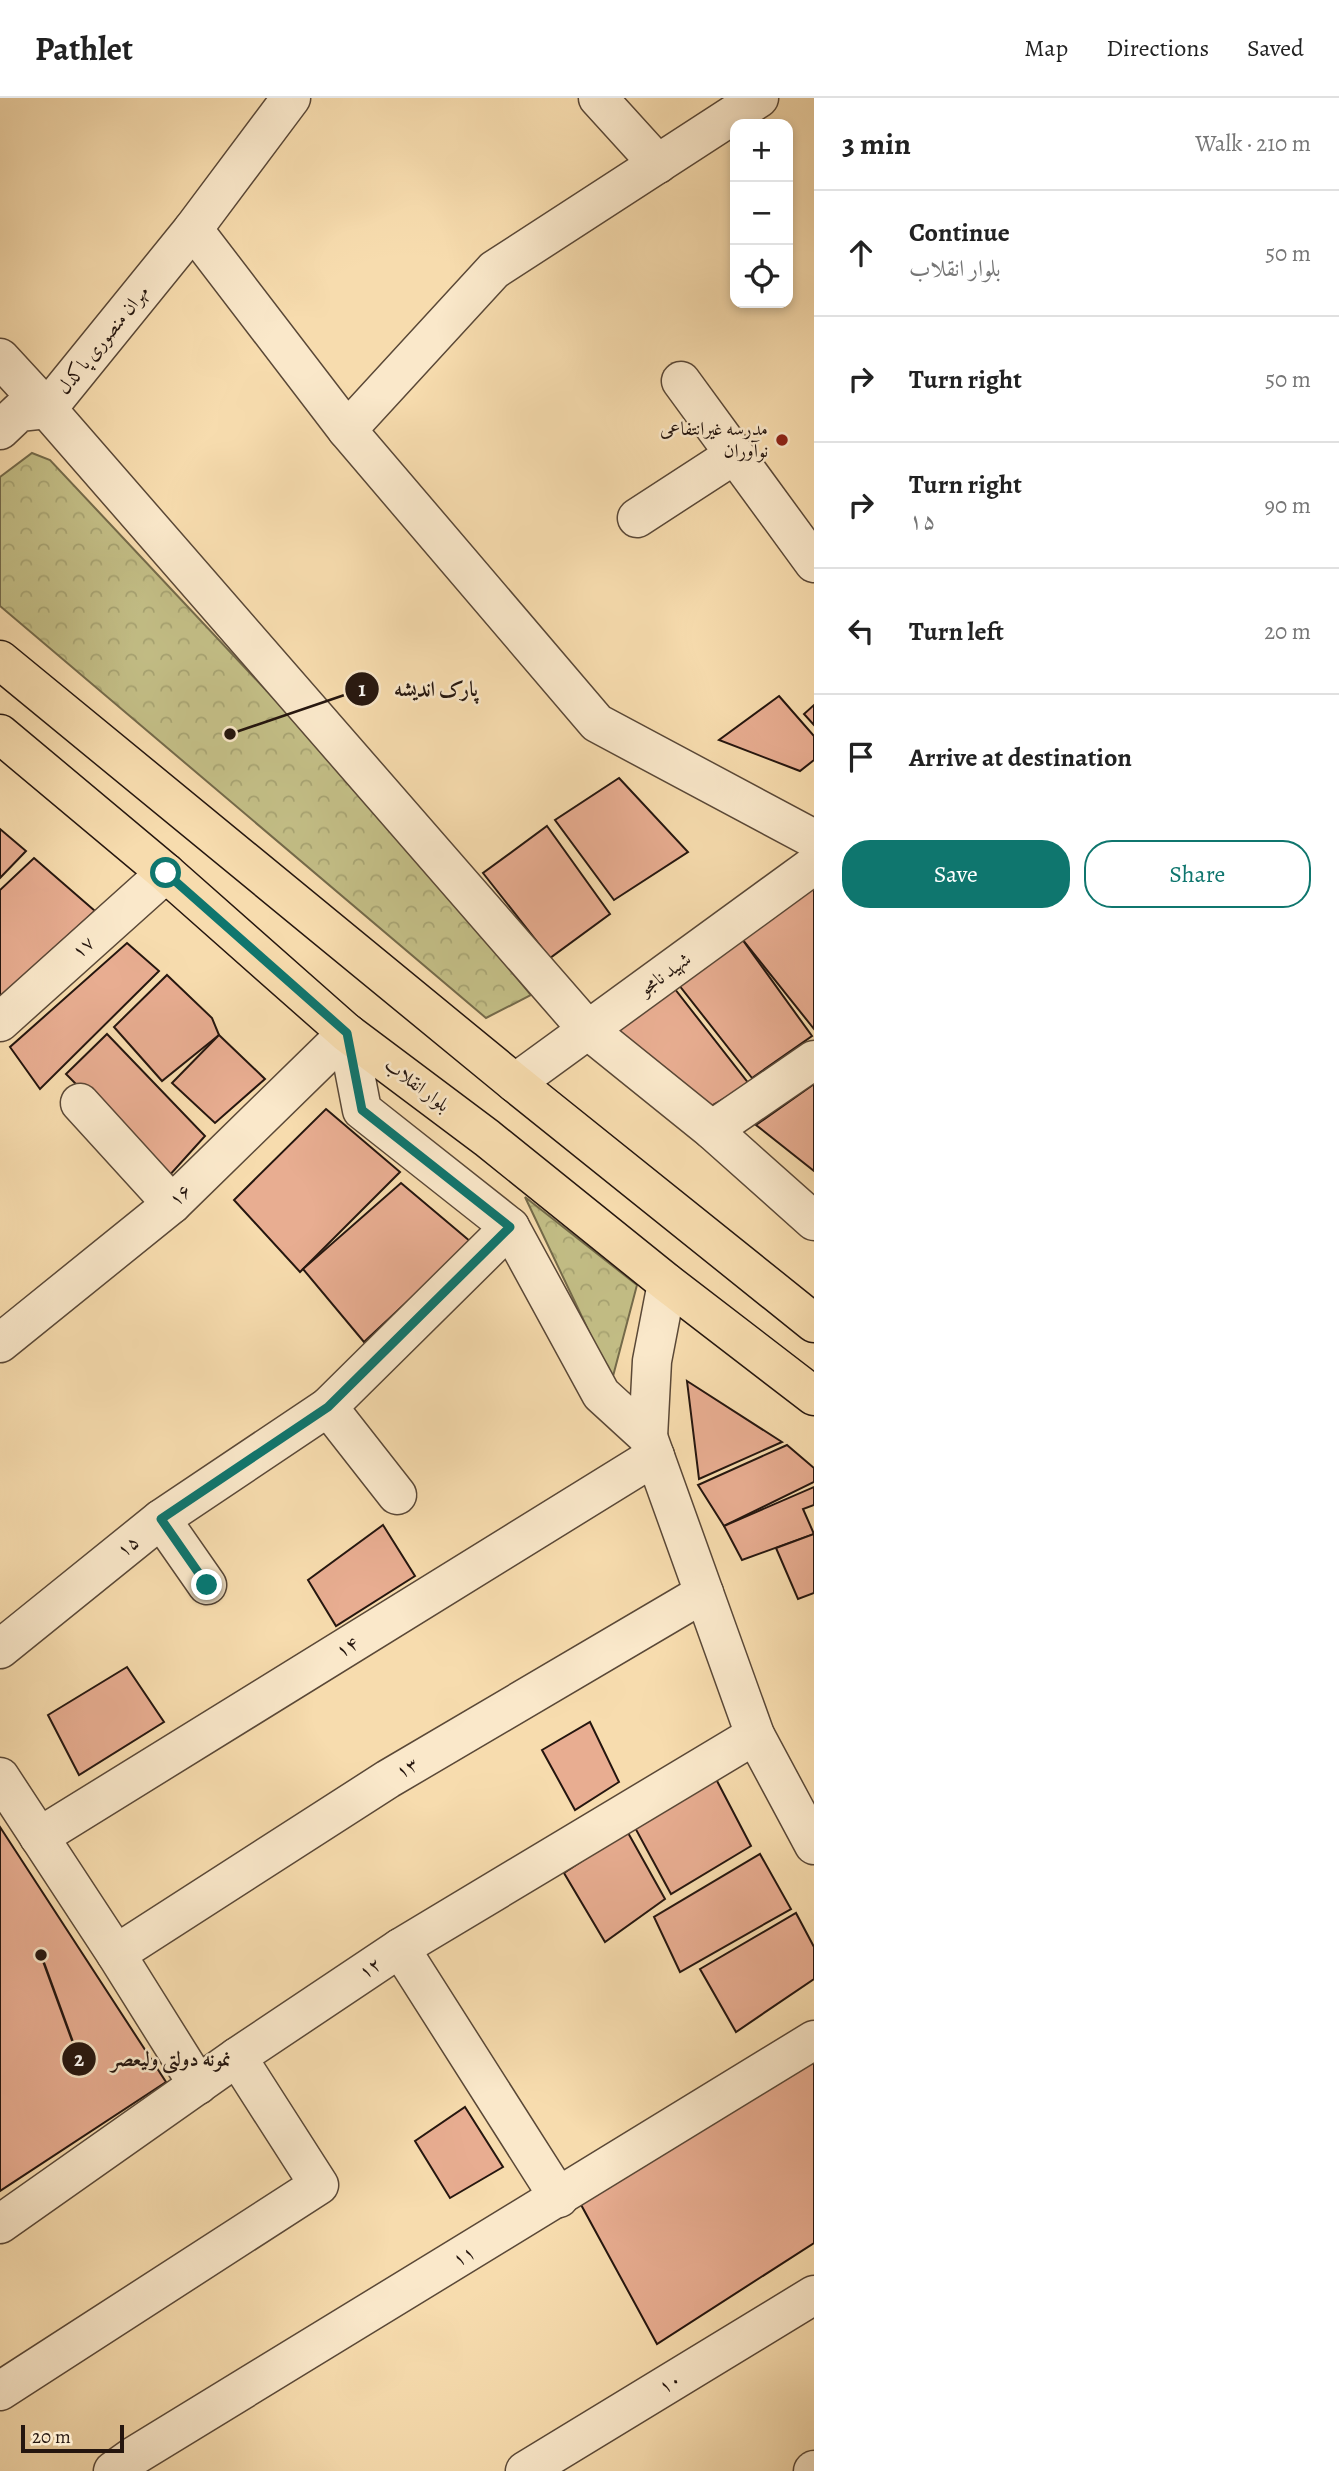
<!DOCTYPE html>
<html lang="en">
<head>
<meta charset="utf-8">
<style>
	body { margin:0; font-family:Alegreya,Amiri,serif; background:#f6f6f6; color:#222 }
	.controls { position:absolute; right:21px; top:21px; display:grid; overflow:hidden; border-radius:14px; box-shadow:0 4px 10px #0003 }
	.controls button { width:63px; height:63px; display:grid; place-items:center; padding:0; border:0; border-bottom:2px solid #e0e0e0; background:#fff; color:#222; font:35px sans-serif }
	.scale { position:absolute; left:21px; bottom:18px; width:103px; box-sizing:border-box; padding-left:7px; border:4px solid #25160f; border-top:0; font-size:19px; line-height:24px; white-space:nowrap; color:#25160f; -webkit-text-stroke:5px #fae8ca; paint-order:stroke }
	.stop { position:absolute; width:21px; height:21px; margin:-16px; border:5px solid #0f766e; border-radius:50%; background:#fff }
	.stop.end { background:#0f766e; border-color:#fff; box-shadow:0 2px 7px #0008 }
	.list { margin:0; padding:0; list-style:none }
	h2 { display:flex; justify-content:space-between; align-items:center; height:91px; margin:0; padding:0 28px; font-size:30px }
	h2 small { font-size:23px; font-weight:400; color:#767676 }
	.list li { display:grid; grid-template-columns:46px 1fr auto; gap:21px; align-items:center; box-sizing:border-box; height:126px; padding:0 28px; border-top:2px solid #e0e0e0 }
	.list b { display:block; font-size:26px; white-space:nowrap }
	.list p { margin:0; font-size:23px; white-space:nowrap; color:#767676 }
	.list em { font-size:23px; font-style:normal; color:#767676 }
	.actions { display:flex; gap:14px; padding:21px 28px }
	.actions a { flex:1; padding:16px 0; border:2px solid #0f766e; border-radius:28px; text-align:center; font-size:24px; color:#0f766e }
	.actions .main { background:#0f766e; color:#fff }
	.icon { flex:none; width:38px; height:38px; fill:none; stroke:currentColor; stroke-width:2; stroke-linecap:round; stroke-linejoin:round }
	.map { position:relative; flex:none; width:814px; height:2373px; overflow:hidden }
	header { display:flex; align-items:center; gap:42px; box-sizing:border-box; height:98px; padding:0 35px; background:#fff; border-bottom:2px solid #e0e0e0 }
	header strong { font-size:33px }
	nav { display:flex; gap:38px; margin-inline-start:auto; font-size:24px }
	main { display:flex }
	aside { flex:1; background:#fff }
	.map>svg:first-child { display:block }
	.park { fill:url(#park-crowns); stroke:#746a4a; stroke-width:2 }
	.building { fill:#e8ad91; stroke:#25160f; stroke-width:2 }
	.lines { fill:none; stroke-linecap:round; stroke-linejoin:round }
	.minor-casing { stroke:#5a4837; stroke-width:41 }
	.major-casing { stroke:#25160f; stroke-width:41 }
	.minor { stroke:#fae8ca; stroke-width:38 }
	.major { stroke:#f7dcae; stroke-width:38 }
	.route { stroke:#0f766e; stroke-width:9 }
	.poi-dot { fill:#8f2418; stroke:#fae8ca; stroke-width:2.5 }
	.labels { text-anchor:middle; dominant-baseline:central; stroke-width:5; stroke-linejoin:round; paint-order:stroke }
	.street-label { font-size:19px; fill:#25160f; stroke:#fae8ca }
	.poi-label { font-size:19px; fill:#25160f; stroke:#fae8ca; text-anchor:end }
	.leader { fill:none; stroke:#25160f; stroke-width:2.5 }
	.callout-dot { fill:#25160f; stroke:#fae8ca; stroke-width:2.5 }
	.mark-label { font-size:21px; text-anchor:middle; font-weight:bold; fill:#fff }
	.callout-label { font-size:21px; text-anchor:middle; font-weight:bold; fill:#25160f; stroke:#fae8ca; stroke-width:5; stroke-linejoin:round; paint-order:stroke }
</style>
</head>
<body>
<header>
<strong>Pathlet</strong>
<nav><a>Map</a><a>Directions</a><a>Saved</a></nav>
</header>
<main>
<div class="map">
<svg width="814" height="2373" viewBox="0 0 814 2373">
	<defs>
		<pattern id="park-crowns" width="20" height="18" patternUnits="userSpaceOnUse" patternTransform="scale(1.75)"><rect width="20" height="18" fill="#c3be86"/><path d="M2 6a3 3 0 1 1 6 0M12 15a3 3 0 1 1 6 0" fill="none" stroke="#a7a372"/></pattern>
	</defs>
	<rect width="100%" height="100%" fill="#f7dcae"/>
	<filter id="stains"><feTurbulence type="fractalNoise" baseFrequency=".00286" numOctaves="4"/><feColorMatrix values="0 0 0 0 .2 0 0 0 0 .09 0 0 0 0 .02 0 0 0 .5 -.17"/></filter>
	<radialGradient id="worn" r=".72"><stop offset=".6" stop-color="#630" stop-opacity="0"/><stop offset="1" stop-color="#630" stop-opacity=".3"/></radialGradient>
	<!-- park -->
	<g class="park">
		<path d="M 32,355 L 50,362 L 371,704 L 531,897 L 486,920 L 0,508 L 0,379 Z"/>
		<path d="M 525,1099 L 637,1187 L 612,1282 Z"/>
	</g>
	<!-- building -->
	<g class="building">
		<path d="M 779,598 L 814,638 L 814,662 L 800,673 L 719,642 Z"/>
		<path d="M 814,607 L 814,627 L 804,616 Z"/>
		<path d="M 619,680 L 688,754 L 614,802 L 555,722 Z"/>
		<path d="M 547,728 L 610,816 L 550,860 L 483,775 Z"/>
		<path d="M 0,731 L 26,753 L 0,780 Z"/>
		<path d="M 34,760 L 95,813 L 0,899 L 0,792 Z"/>
		<path d="M 814,781 L 814,931 L 739,837 Z"/>
		<path d="M 739,837 L 812,938 L 752,980 L 675,882 Z"/>
		<path d="M 127,845 L 159,873 L 40,991 L 10,949 Z"/>
		<path d="M 167,877 L 212,920 L 219,937 L 162,983 L 114,929 Z"/>
		<path d="M 671,886 L 749,986 L 711,1008 L 609,926 Z"/>
		<path d="M 107,936 L 205,1038 L 168,1079 L 66,976 Z"/>
		<path d="M 219,937 L 265,981 L 215,1025 L 172,985 Z"/>
		<path d="M 814,986 L 814,1073 L 756,1027 Z"/>
		<path d="M 326,1011 L 400,1074 L 300,1174 L 234,1102 Z"/>
		<path d="M 401,1085 L 471,1144 L 364,1244 L 303,1171 Z"/>
		<path d="M 687,1283 L 782,1344 L 699,1381 Z"/>
		<path d="M 787,1347 L 814,1370 L 814,1384 L 724,1428 L 698,1387 Z"/>
		<path d="M 814,1389 L 814,1407 L 803,1411 L 814,1436 L 742,1462 L 724,1428 Z"/>
		<path d="M 383,1427 L 415,1478 L 336,1528 L 308,1482 Z"/>
		<path d="M 814,1436 L 814,1495 L 798,1501 L 776,1450 Z"/>
		<path d="M 127,1569 L 164,1624 L 79,1677 L 48,1617 Z"/>
		<path d="M 590,1624 L 619,1684 L 575,1712 L 542,1652 Z"/>
		<path d="M 716,1681 L 751,1748 L 671,1796 L 633,1726 Z"/>
		<path d="M 0,1729 L 166,1984 L 0,2093 Z"/>
		<path d="M 627,1733 L 665,1801 L 605,1844 L 564,1775 Z"/>
		<path d="M 760,1756 L 791,1811 L 680,1874 L 654,1819 Z"/>
		<path d="M 796,1815 L 814,1849 L 814,1881 L 736,1934 L 700,1871 Z"/>
		<path d="M 814,1962 L 814,2145 L 657,2246 L 579,2103 Z"/>
		<path d="M 465,2009 L 503,2069 L 450,2100 L 415,2043 Z"/>
	</g>
	<g class="lines">
		<!-- minor casing -->
		<g class="minor-casing">
			<g id="minor">
				<path d="M 291,0 L 193,131 L 347,332"/>
				<path d="M 598,0 L 658,66"/>
				<path d="M 759,0 L 494,172 L 347,332 L 597,625 L 814,741"/>
				<path d="M 0,260 L 47,311 L 588,932 L 712,1032 L 814,1123"/>
				<path d="M 681,283 L 814,465"/>
				<path d="M 0,332 L 19,314 L 47,311 L 193,131"/>
				<path d="M 637,420 L 734,357"/>
				<path d="M 0,924 L 166,775"/>
				<path d="M 347,935 L 362,1012 L 510,1129 L 601,1296 L 648,1339 L 652,1263 L 667,1185"/>
				<path d="M 515,985 L 814,767"/>
				<path d="M 80,1005 L 172,1106"/>
				<path d="M 712,1032 L 814,962"/>
				<path d="M 0,1245 L 172,1106 L 347,935"/>
				<path d="M 328,1309 L 397,1397"/>
				<path d="M 648,1339 L 755,1637 L 814,1747"/>
				<path d="M 161,1421 L 207,1487"/>
				<path d="M 0,1551 L 161,1421 L 328,1309 L 510,1129"/>
				<path d="M 0,1679 L 116,1856 L 198,1987"/>
				<path d="M 39,1739 L 655,1358"/>
				<path d="M 400,1850 L 559,2100"/>
				<path d="M 116,1856 L 388,1681 L 704,1495"/>
				<path d="M 0,2126 L 237,1959 L 400,1850 L 755,1637"/>
				<path d="M 0,2293 L 319,2087 L 237,1959"/>
				<path d="M 113,2373 L 134,2358 L 814,1942"/>
				<path d="M 525,2373 L 814,2197"/>
				<path d="M 813,2373 L 814,2372"/>
			</g>
		</g>
		<!-- major casing -->
		<g class="major-casing">
			<g id="major">
				<path d="M 0,562 L 515,985 L 814,1225"/>
				<path d="M 0,636 L 166,775 L 347,935 L 487,1040 L 667,1185 L 814,1298"/>
			</g>
		</g>
		<!-- minor -->
		<use href="#minor" class="minor"/>
		<!-- major -->
		<use href="#major" class="major"/>
	</g>
	<g class="lines">
		<!-- route -->
		<path class="route" d="M 166,775 L 347,935 L 362,1012 L 510,1129 L 328,1309 L 161,1421 L 207,1487"/>
	</g>
	<!-- markers -->
	<circle class="poi-dot" cx="782" cy="342" r="7"/>
	<g class="labels">
		<!-- street labels -->
		<g class="street-label">
			<text transform="translate(103 242) rotate(-51)">مهران منصوری پاکدل</text>
			<text transform="translate(83 849) rotate(-42)">۱۷</text>
			<text transform="translate(665 876) rotate(-36)">شهید نامجو</text>
			<text transform="translate(417 987) rotate(37)">بلوار انقلاب</text>
			<text transform="translate(180 1097) rotate(-43)">۱۶</text>
			<text transform="translate(128 1448) rotate(-39)">۱۵</text>
			<text transform="translate(347 1549) rotate(-32)">۱۴</text>
			<text transform="translate(407 1670) rotate(-30)">۱۳</text>
			<text transform="translate(370 1870) rotate(-34)">۱۲</text>
			<text transform="translate(464 2158) rotate(-31)">۱۱</text>
			<text transform="translate(670 2285) rotate(-31)">۱۰</text>
		</g>
		<!-- poi labels -->
		<g class="poi-label">
			<text x="768" y="331">مدرسه غیرانتفاعی<tspan x="768" dy="22">نوآوران</tspan></text>
		</g>
	</g>
	<!-- callouts -->
	<path class="leader" d="M230 636L362 591M41 1857L79 1961"/>
	<g class="callout-dot">
		<circle cx="230" cy="636" r="7"/>
		<circle cx="41" cy="1857" r="7"/>
		<circle cx="362" cy="591" r="18"/>
		<circle cx="79" cy="1961" r="18"/>
	</g>
	<g class="mark-label">
		<text x="362" y="598">1</text>
		<text x="79" y="1968">2</text>
	</g>
	<g class="callout-label">
		<text x="436" y="598">پارک اندیشه</text>
		<text x="171" y="1968">نمونه دولتی ولیعصر</text>
	</g>
	<rect width="100%" height="100%" filter="url(#stains)"/>
	<rect width="100%" height="100%" fill="url(#worn)"/>
</svg>
<div class="controls">
<button>+</button>
<button>−</button>
<button><svg class="icon" aria-label="locate" viewBox="0 0 24 24"><circle cx="12" cy="12" r="6"/><path d="M12 2v4M12 18v4M2 12h4M18 12h4"/></svg></button>
</div>
<div class="scale">20 m</div>
<div class="stop" style="left:166px;top:775px"></div>
<div class="stop end" style="left:207px;top:1487px"></div>
</div>
<aside>
<h2>3 min<small>Walk · 210 m</small></h2>
<ul class="list">
<li><svg class="icon" aria-label="ahead" viewBox="0 0 24 24"><path d="M12 20V5M6 11l6-6 6 6"/></svg><div><b>Continue</b><p>بلوار انقلاب</p></div><em>50 m</em></li>
<li><svg class="icon" aria-label="right" viewBox="0 0 24 24"><path d="M7 20v-9h11M14 6l5 5-5 5"/></svg><div><b>Turn right</b></div><em>50 m</em></li>
<li><svg class="icon" aria-label="right" viewBox="0 0 24 24"><path d="M7 20v-9h11M14 6l5 5-5 5"/></svg><div><b>Turn right</b><p>۱۵</p></div><em>90 m</em></li>
<li><svg class="icon" aria-label="left" viewBox="0 0 24 24"><path d="M17 20v-9H6M10 6l-5 5 5 5"/></svg><div><b>Turn left</b></div><em>20 m</em></li>
<li><svg class="icon" aria-label="arrive" viewBox="0 0 24 24"><path d="M6 21V4h12l-3 4 3 4H6"/></svg><div><b>Arrive at destination</b></div></li>
</ul>
<div class="actions"><a class="main">Save</a><a>Share</a></div>
</aside>
</main>
</body>
</html>
